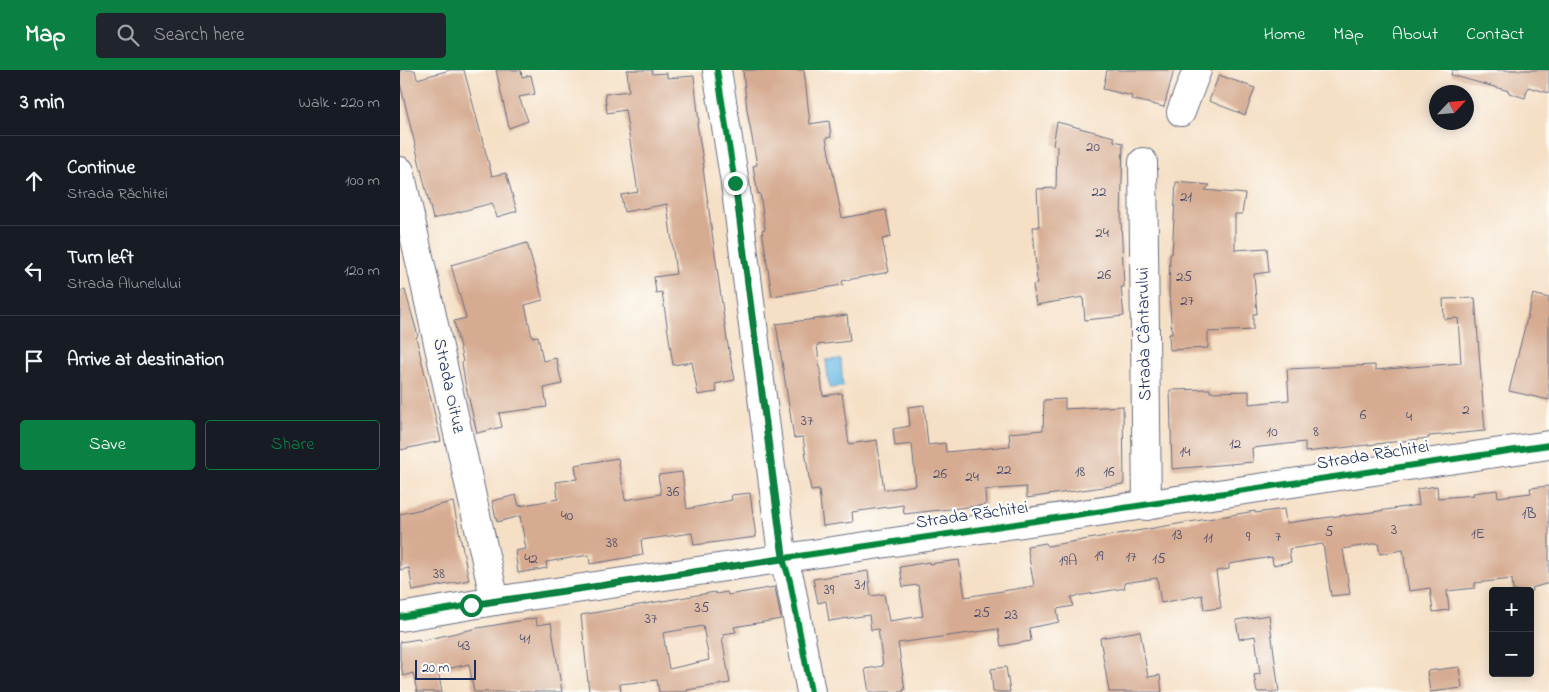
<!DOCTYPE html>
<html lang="en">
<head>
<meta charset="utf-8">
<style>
	body { margin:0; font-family:"Indie Flower",sans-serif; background:#20242c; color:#f1f3f6 }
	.controls { position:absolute; right:15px; bottom:15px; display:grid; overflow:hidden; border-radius:5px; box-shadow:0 2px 12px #0003 }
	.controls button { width:45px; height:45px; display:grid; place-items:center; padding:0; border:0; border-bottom:1px solid #363941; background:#171b24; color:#f1f3f6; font:25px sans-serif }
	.compass { position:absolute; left:1029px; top:15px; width:45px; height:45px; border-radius:50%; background:#171b24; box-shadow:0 2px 12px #0003; rotate:64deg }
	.scale { position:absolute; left:15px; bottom:12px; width:61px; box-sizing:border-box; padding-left:5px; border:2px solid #1b2f5e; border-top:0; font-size:14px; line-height:18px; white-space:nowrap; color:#1b2f5e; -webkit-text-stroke:4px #fdfcf7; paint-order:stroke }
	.stop { position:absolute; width:15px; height:15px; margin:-11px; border:4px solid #0b8043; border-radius:50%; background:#fff }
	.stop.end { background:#0b8043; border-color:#fff; box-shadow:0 1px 5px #0008 }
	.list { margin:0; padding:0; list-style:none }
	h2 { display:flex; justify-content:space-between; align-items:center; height:65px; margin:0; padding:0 20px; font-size:21px }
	h2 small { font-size:16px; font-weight:400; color:#9ea1a6 }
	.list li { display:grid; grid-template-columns:32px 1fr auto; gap:15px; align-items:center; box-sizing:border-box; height:90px; padding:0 20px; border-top:1px solid #363941 }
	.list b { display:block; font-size:19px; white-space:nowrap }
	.list p { margin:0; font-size:16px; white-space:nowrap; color:#9ea1a6 }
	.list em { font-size:16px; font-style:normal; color:#9ea1a6 }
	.actions { display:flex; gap:10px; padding:15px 20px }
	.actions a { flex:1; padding:11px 0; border:1px solid #0b8043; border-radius:5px; text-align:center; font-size:18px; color:#0b8043 }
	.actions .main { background:#0b8043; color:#fff }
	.icon { flex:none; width:28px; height:28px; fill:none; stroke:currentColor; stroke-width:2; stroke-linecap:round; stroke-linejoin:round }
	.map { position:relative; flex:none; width:1149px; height:622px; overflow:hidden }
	header { display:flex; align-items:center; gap:30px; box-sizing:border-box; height:70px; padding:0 25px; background:#0b8043; color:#fff }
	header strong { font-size:24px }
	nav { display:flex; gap:28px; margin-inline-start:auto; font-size:18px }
	.search { width:350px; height:45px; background:#20242c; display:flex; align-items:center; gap:12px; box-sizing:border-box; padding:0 18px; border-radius:5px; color:#9ea1a6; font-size:19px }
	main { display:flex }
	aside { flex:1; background:#171b24 }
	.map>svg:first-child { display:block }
	.water { fill:#67b9e3; stroke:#4174a0 }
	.building { fill:#d6ab91; fill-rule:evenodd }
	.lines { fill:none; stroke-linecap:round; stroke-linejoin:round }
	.minor-casing { stroke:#676d82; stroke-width:30 }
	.minor { stroke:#fff; stroke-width:28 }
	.cycleway-casing { stroke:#fdfcf7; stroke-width:9 }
	.cycleway { stroke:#00873e; stroke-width:6 }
	.route { stroke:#0b8043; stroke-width:6 }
	.labels { text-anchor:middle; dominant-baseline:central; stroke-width:4.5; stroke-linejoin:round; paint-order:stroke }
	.number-label { font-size:15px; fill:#4a4e6b }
	.street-label { font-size:18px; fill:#1b2f5e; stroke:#fdfcf7 }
</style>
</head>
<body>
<header>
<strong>Map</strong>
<div class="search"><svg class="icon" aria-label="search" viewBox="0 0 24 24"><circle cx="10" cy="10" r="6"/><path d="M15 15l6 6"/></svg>Search here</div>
<nav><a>Home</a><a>Map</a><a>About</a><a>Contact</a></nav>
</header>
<main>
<aside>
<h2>3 min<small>Walk · 220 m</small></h2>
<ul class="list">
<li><svg class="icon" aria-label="ahead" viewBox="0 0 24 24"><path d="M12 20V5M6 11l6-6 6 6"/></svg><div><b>Continue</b><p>Strada Răchitei</p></div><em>100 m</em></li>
<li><svg class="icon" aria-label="left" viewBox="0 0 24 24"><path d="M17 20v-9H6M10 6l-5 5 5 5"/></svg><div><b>Turn left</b><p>Strada Alunelului</p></div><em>120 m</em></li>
<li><svg class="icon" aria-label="arrive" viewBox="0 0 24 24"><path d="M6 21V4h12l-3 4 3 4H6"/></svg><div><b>Arrive at destination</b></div></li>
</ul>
<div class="actions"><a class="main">Save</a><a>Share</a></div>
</aside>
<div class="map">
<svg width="1149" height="622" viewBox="0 0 1149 622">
	<rect width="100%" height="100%" fill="#fdfcf7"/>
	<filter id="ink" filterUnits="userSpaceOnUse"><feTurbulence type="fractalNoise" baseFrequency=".02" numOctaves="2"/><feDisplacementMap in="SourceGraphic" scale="10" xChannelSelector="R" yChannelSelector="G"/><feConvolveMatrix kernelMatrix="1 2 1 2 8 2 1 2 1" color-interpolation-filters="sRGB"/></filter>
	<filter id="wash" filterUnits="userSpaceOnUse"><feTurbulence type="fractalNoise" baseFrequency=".0096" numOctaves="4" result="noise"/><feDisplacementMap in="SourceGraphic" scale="20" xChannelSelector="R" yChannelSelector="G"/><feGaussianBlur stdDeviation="1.12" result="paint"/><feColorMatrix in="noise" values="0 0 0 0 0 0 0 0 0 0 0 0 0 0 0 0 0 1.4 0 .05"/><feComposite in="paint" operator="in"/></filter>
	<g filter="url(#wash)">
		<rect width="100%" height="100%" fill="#f5dfc5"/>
		<!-- water -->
		<path class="water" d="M 441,289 L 443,317 L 429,318 L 426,290 Z"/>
		<g id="blocks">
			<!-- building -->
			<g class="building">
				<path d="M 0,0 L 15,0 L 17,9 L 50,0 L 64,0 L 92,106 L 106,103 L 117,141 L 97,147 L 92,133 L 33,149 L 0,13 Z"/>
				<path d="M 96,0 L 121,0 L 122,7 L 131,5 L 135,24 L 119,27 L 128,51 L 109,58 Z"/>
				<path d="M 227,0 L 252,0 L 252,4 L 267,3 L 267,8 L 294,6 L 299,53 L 297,53 L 304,98 L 303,98 L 327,270 L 335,310 L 315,314 L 317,322 L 298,325 L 292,292 L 273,295 L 262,222 L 256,223 L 254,207 L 276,204 L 267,134 L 224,142 L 221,125 L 238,122 L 225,40 L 207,43 L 205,24 L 229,21 Z"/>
				<path d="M 343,0 L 404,0 L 410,54 L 429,51 L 431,67 L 426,68 L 442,148 L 486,140 L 491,167 L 482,169 L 489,202 L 442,211 L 443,215 L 372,226 L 362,160 L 365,159 L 360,123 L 358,124 L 353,96 L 357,95 L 347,40 Z"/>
				<path d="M 707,0 L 774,0 L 764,37 L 731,29 L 732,26 L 703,19 Z"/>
				<path d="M 1052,0 L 1149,0 L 1149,23 L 1128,17 L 1125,28 L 1109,23 L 1109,21 L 1051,5 Z"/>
				<path d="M 819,5 L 855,18 L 845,45 L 809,31 Z"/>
				<path d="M 657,52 L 714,67 L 714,71 L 723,73 L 721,150 L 724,217 L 721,217 L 724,246 L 685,250 L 683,227 L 636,235 L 633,215 L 637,214 L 633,157 L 639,157 L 637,119 L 656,118 L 657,76 L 653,75 Z"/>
				<path d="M 776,112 L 810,115 L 805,120 L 845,124 L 842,144 L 835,144 L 835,180 L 867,178 L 869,202 L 854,204 L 857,244 L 853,244 L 853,260 L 808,262 L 808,278 L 770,280 L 769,264 L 772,264 L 769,223 L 770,184 L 772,184 Z"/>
				<path d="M 127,173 L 143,230 L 125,235 L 132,267 L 138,266 L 143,291 L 156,288 L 162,314 L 144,318 L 147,337 L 99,343 L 102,357 L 77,363 L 65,312 L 62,293 L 63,292 L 54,251 L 66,248 L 51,195 Z"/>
				<path d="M 5,220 L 18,266 L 16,267 L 41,371 L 0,380 L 0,221 Z"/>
				<path d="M 1133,224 L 1149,228 L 1149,330 L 1109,321 Z"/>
				<path d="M 1075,228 L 1085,361 L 1029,366 L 1029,368 L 905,382 L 905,372 L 852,378 L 853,392 L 772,399 L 770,320 L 810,319 L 810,322 L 849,321 L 849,334 L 889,330 L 887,299 L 975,295 L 975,300 L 1061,293 L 1058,248 L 1044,249 L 1043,229 Z"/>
				<path d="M 447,245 L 450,271 L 417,275 L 423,326 L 442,323 L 449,374 L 477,370 L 484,420 L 516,415 L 512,374 L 495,376 L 493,359 L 510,356 L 508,337 L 524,335 L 528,375 L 545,373 L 546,382 L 610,376 L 609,363 L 643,360 L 644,330 L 665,329 L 665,339 L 723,336 L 724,414 L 627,428 L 626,417 L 585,420 L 586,435 L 504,444 L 503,435 L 452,442 L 453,452 L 423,456 L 419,420 L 411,421 L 403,367 L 394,368 L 376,254 Z"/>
				<path d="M 218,388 L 225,430 L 261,424 L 258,405 L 282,402 L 287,439 L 332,430 L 331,425 L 350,423 L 356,467 L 294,475 L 292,463 L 241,470 L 243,485 L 190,494 L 189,485 L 146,492 L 147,498 L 118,503 L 115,481 L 126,479 L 120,446 L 97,452 L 92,431 L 116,425 L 119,436 L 158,429 L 156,412 L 177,409 L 175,395 Z"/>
				<path d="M 1037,416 L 1038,428 L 1074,425 L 1073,423 L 1097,420 L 1098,427 L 1131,423 L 1130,418 L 1149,416 L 1149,513 L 1132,518 L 1132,521 L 1113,521 L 1112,509 L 1075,513 L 1075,518 L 1047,521 L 1049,540 L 1033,542 L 1030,518 L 1009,521 L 1003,480 L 980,484 L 978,473 L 943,479 L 950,524 L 931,526 L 923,474 L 889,479 L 891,492 L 873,495 L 872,487 L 829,494 L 829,499 L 816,501 L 821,538 L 804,540 L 802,525 L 761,533 L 757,508 L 724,513 L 725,518 L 671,527 L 673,536 L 657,539 L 659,552 L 629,558 L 631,571 L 601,576 L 598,559 L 498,573 L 505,620 L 503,620 L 503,622 L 469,622 L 465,599 L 483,596 L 478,559 L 471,560 L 469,545 L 429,551 L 426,531 L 418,533 L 413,509 L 468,501 L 471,526 L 484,524 L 489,551 L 523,546 L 518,515 L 503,517 L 500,497 L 529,492 L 529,494 L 559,490 L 565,527 L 634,516 L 627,476 L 646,473 L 647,476 L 855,441 L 855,443 L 884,439 L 886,453 L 945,445 L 945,446 L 1019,435 L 1017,419 Z"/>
				<path d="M 53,432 L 69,510 L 13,521 L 9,498 L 0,500 L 0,444 Z"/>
				<path d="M 375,517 L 381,549 L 334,557 L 336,562 L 323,564 L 324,568 L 322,568 L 330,613 L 287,620 L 287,622 L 259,622 L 257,610 L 220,614 L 221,622 L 189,622 L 181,545 L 315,522 L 316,524 L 327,522 L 328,525 ZM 303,556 L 309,590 L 269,599 L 263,563 Z"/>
				<path d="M 869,545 L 879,622 L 857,622 L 854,605 L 860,604 L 855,566 L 839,569 L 836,550 Z"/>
				<path d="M 136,548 L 137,555 L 151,553 L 162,622 L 74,622 L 69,594 L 38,601 L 42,622 L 17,622 L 13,603 L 3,606 L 0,589 L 0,572 L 19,569 L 20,571 L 78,558 Z"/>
				<path d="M 740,561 L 748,607 L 760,605 L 762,622 L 709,622 L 700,568 Z"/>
				<path d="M 606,597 L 610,622 L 593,622 L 591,599 Z"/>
				<path d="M 1059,597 L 1062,618 L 1030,622 L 1027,601 Z"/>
			</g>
		</g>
	</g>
	<g filter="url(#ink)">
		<use href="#blocks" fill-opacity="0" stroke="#676d82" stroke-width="1"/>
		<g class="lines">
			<!-- minor casing -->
			<g class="minor-casing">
				<g id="minor">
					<path d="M 317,0 L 335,113 L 380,469 L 383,489 L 390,511 L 411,622"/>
					<path d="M 781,42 L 797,0"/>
					<path d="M 743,92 L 747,436"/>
					<path d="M 0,101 L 95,531"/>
					<path d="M 0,547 L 95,531 L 1149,375"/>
				</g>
			</g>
			<!-- minor -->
			<use href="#minor" class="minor"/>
			<!-- cycleway casing -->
			<g class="cycleway-casing">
				<g id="cycleway">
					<path d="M 317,0 L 335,113 L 380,469 L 383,489 L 390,511 L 411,622"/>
					<path d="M 0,547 L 95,531 L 1149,375"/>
				</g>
			</g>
			<!-- cycleway -->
			<use href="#cycleway" class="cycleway"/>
		</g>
	</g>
	<g class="lines" filter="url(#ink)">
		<!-- route -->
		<path class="route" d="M 71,535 L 384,489 L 335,113"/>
	</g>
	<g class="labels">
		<!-- number labels -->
		<g class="number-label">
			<text x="693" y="77">20</text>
			<text x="699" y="122">22</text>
			<text x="786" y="127">21</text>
			<text x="702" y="163">24</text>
			<text x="704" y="205">26</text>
			<text x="784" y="207">25</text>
			<text x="787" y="231">27</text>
			<text x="1066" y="340">2</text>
			<text x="963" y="345">6</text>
			<text x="1009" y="347">4</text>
			<text x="407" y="351">37</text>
			<text x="872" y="362">10</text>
			<text x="916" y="362">8</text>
			<text x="835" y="374">12</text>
			<text x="785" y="382">14</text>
			<text x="604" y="400">22</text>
			<text x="680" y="402">18</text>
			<text x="709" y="402">16</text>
			<text x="540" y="404">26</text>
			<text x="572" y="407">24</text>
			<text x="273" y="422">36</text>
			<text x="1129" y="444">1B</text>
			<text x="167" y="446">40</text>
			<text x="994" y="460">3</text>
			<text x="929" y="462">5</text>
			<text x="1078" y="464">1E</text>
			<text x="777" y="465">13</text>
			<text x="848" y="467">9</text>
			<text x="878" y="467">7</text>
			<text x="808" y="468">11</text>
			<text x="212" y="473">38</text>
			<text x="699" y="486">19</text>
			<text x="731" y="487">17</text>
			<text x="131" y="489">42</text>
			<text x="759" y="489">15</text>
			<text x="668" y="491">19A</text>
			<text x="39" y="504">38</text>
			<text x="460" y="515">31</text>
			<text x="429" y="520">39</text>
			<text x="302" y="538">35</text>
			<text x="582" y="543">25</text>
			<text x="611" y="545">23</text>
			<text x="251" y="549">37</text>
			<text x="125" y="569">41</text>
			<text x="64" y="576">43</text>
		</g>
		<!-- street labels -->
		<g class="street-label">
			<text transform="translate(745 264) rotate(-91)">Strada Cântarului</text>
			<text transform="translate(48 316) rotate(78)">Strada Oituz</text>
			<text transform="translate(973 386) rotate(-9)">Strada Răchitei</text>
			<text transform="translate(572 446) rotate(-8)">Strada Răchitei</text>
		</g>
	</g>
</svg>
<div class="controls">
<button>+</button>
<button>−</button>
</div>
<svg class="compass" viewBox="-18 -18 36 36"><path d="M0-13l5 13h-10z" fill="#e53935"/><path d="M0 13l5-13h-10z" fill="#9ea1a6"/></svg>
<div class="scale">20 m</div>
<div class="stop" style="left:71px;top:535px"></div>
<div class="stop end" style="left:335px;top:113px"></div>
</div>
</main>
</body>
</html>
